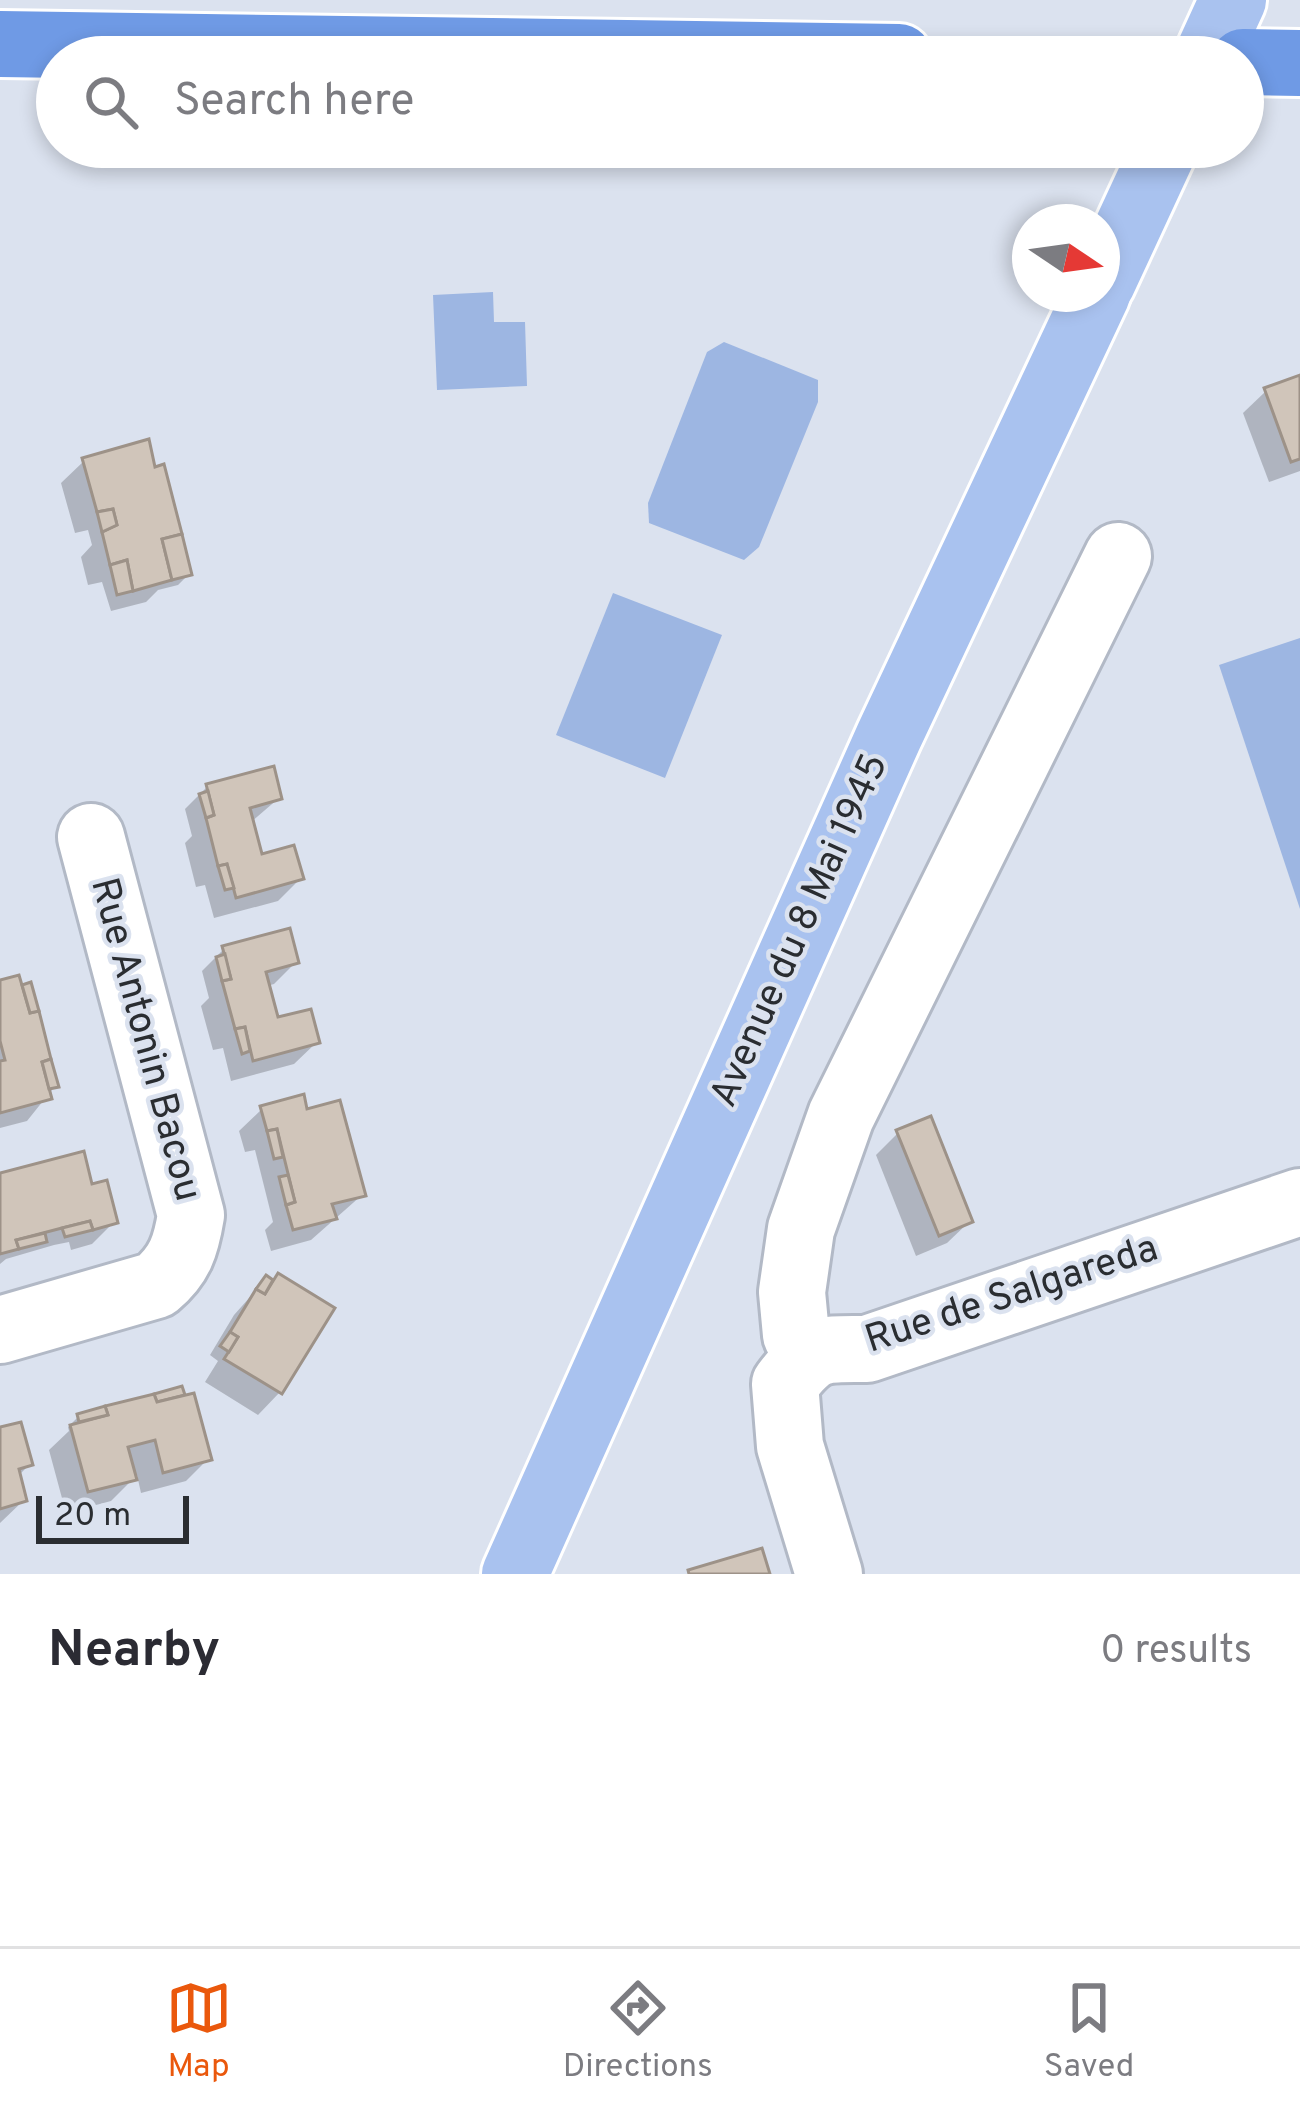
<!DOCTYPE html>
<html lang="en">
<head>
<meta charset="utf-8">
<style>
	body { margin:0; font-family:Overpass,sans-serif; background:#f2f2f3; color:#2b2b33 }
	.compass { position:absolute; left:1012px; top:204px; width:108px; height:108px; border-radius:50%; background:#fff; box-shadow:0 6px 18px #0003; rotate:103deg }
	.scale { position:absolute; left:36px; bottom:30px; width:153px; box-sizing:border-box; padding-left:12px; border:6px solid #2a2d31; border-top:0; font-size:33px; line-height:42px; white-space:nowrap; color:#2a2d31; -webkit-text-stroke:9px #dbe2ef; paint-order:stroke }
	.list { margin:0; padding:0; list-style:none }
	h2 { display:flex; justify-content:space-between; align-items:center; height:156px; margin:0; padding:0 48px; font-size:51px }
	h2 small { font-size:39px; font-weight:400; color:#7c7c81 }
	.icon { flex:none; width:66px; height:66px; fill:none; stroke:currentColor; stroke-width:2; stroke-linecap:round; stroke-linejoin:round }
	.map { position:relative; flex:none; width:1300px; height:1574px; overflow:hidden }
	.search { position:absolute; background:#fff; box-shadow:0 6px 18px #0003; left:36px; right:36px; top:36px; height:132px; display:flex; align-items:center; gap:30px; box-sizing:border-box; padding:0 42px; border-radius:66px; color:#7c7c81; font-size:45px }
	.sheet { height:372px; background:#fff }
	nav { display:flex; justify-content:space-around; align-items:center; box-sizing:border-box; height:168px; border-top:3px solid #e1e1e2; background:#fff; font-size:33px; color:#7c7c81 }
	nav a { display:grid; justify-items:center; gap:6px }
	nav .on { color:#ea580c }
	.map>svg:first-child { display:block }
	.green { fill:#9db6e2 }
	.shadow { fill:#0003 }
	.building { fill:#d0c5ba; stroke:#9d9288; stroke-width:3 }
	.lines { fill:none; stroke-linecap:round; stroke-linejoin:round }
	.minor-casing { stroke:#b2b9c6; stroke-width:72 }
	.major-casing { stroke:#fff; stroke-width:72 }
	.highway-casing { stroke:#fff; stroke-width:72 }
	.minor { stroke:#fff; stroke-width:66 }
	.major { stroke:#a9c2ef; stroke-width:66 }
	.highway { stroke:#6f9ae5; stroke-width:66 }
	.labels { text-anchor:middle; dominant-baseline:central; stroke-width:9; stroke-linejoin:round; paint-order:stroke }
	.street-label { font-size:39px; fill:#2a2d31; stroke:#dbe2ef }
</style>
</head>
<body>
<div class="map">
<svg width="1300" height="1574" viewBox="0 0 1300 1574">
	<rect width="100%" height="100%" fill="#dbe2ef"/>
	<!-- green -->
	<g class="green">
		<path d="M 493,292 L 494,322 L 525,322 L 527,386 L 437,390 L 433,295 Z"/>
		<path d="M 724,342 L 818,380 L 818,402 L 759,547 L 744,560 L 649,523 L 648,503 L 707,352 Z"/>
		<path d="M 613,593 L 722,635 L 665,778 L 556,735 Z"/>
		<path d="M 1300,638 L 1300,909 L 1219,665 Z"/>
	</g>
	<!-- shadow -->
	<g class="shadow">
		<path d="M 1300,378 L 1300,471 L 1269,482 L 1243,413 L 1266,391 Z"/>
		<path d="M 84,461 L 189,574 L 178,585 L 158,590 L 146,602 L 111,611 L 102,582 L 88,585 L 81,557 L 92,545 L 88,530 L 75,533 L 61,483 Z"/>
		<path d="M 208,786 L 279,798 L 251,822 L 260,858 L 301,878 L 278,901 L 214,918 L 205,885 L 196,887 L 185,843 L 192,836 L 185,809 Z"/>
		<path d="M 224,949 L 296,962 L 274,984 L 267,986 L 276,1021 L 317,1042 L 294,1064 L 231,1081 L 223,1048 L 213,1050 L 201,1006 L 209,998 L 202,971 Z"/>
		<path d="M 0,983 L 21,991 L 24,987 L 55,1086 L 27,1121 L 0,1128 Z"/>
		<path d="M 262,1109 L 305,1112 L 362,1195 L 311,1240 L 271,1251 L 265,1230 L 273,1222 L 255,1150 L 245,1152 L 239,1131 Z"/>
		<path d="M 898,1133 L 970,1221 L 947,1243 L 916,1256 L 876,1155 Z"/>
		<path d="M 0,1176 L 90,1187 L 114,1222 L 92,1244 L 71,1250 L 69,1242 L 54,1245 L 6,1259 L 0,1264 Z"/>
		<path d="M 266,1279 L 272,1283 L 280,1392 L 258,1415 L 205,1382 L 218,1361 L 210,1355 L 234,1315 Z"/>
		<path d="M 182,1394 L 175,1401 L 208,1459 L 186,1481 L 141,1493 L 137,1475 L 111,1501 L 66,1513 L 49,1450 L 69,1431 L 68,1427 L 79,1416 Z"/>
		<path d="M 0,1431 L 30,1464 L 18,1476 L 24,1500 L 0,1523 Z"/>
	</g>
	<!-- building -->
	<g class="building">
		<path d="M 1300,375 L 1300,459 L 1291,462 L 1264,388 Z"/>
		<path d="M 149,439 L 155,467 L 164,464 L 182,534 L 162,539 L 172,580 L 133,591 L 127,560 L 110,565 L 102,532 L 117,525 L 113,509 L 97,512 L 82,458 Z"/>
		<path d="M 113,509 L 117,525 L 102,532 L 97,512 Z"/>
		<path d="M 182,534 L 192,575 L 172,580 L 162,539 Z"/>
		<path d="M 127,560 L 133,591 L 117,595 L 110,565 Z"/>
		<path d="M 274,766 L 282,799 L 250,808 L 262,854 L 294,845 L 304,879 L 236,898 L 227,864 L 218,866 L 206,818 L 214,815 L 206,784 Z"/>
		<path d="M 208,791 L 214,815 L 206,818 L 199,794 Z"/>
		<path d="M 227,864 L 234,888 L 225,890 L 218,866 Z"/>
		<path d="M 290,928 L 299,963 L 266,972 L 278,1017 L 311,1009 L 320,1043 L 253,1061 L 245,1027 L 235,1029 L 222,981 L 231,979 L 222,946 Z"/>
		<path d="M 225,954 L 231,979 L 222,981 L 216,957 Z"/>
		<path d="M 19,975 L 30,1013 L 39,1011 L 51,1059 L 42,1062 L 52,1099 L 0,1113 L 0,1061 L 5,1060 L 0,1041 L 0,980 Z"/>
		<path d="M 31,982 L 39,1011 L 30,1013 L 22,985 Z"/>
		<path d="M 245,1027 L 250,1051 L 242,1054 L 235,1029 Z"/>
		<path d="M 51,1059 L 59,1087 L 49,1089 L 42,1062 Z"/>
		<path d="M 304,1094 L 307,1109 L 340,1100 L 366,1196 L 332,1204 L 337,1219 L 293,1230 L 286,1205 L 295,1202 L 277,1129 L 267,1131 L 260,1106 Z"/>
		<path d="M 931,1116 L 973,1222 L 939,1236 L 896,1130 Z"/>
		<path d="M 277,1129 L 283,1157 L 274,1159 L 267,1131 Z"/>
		<path d="M 84,1151 L 92,1184 L 107,1180 L 118,1223 L 93,1230 L 90,1221 L 62,1228 L 16,1240 L 19,1249 L 0,1254 L 0,1173 Z"/>
		<path d="M 288,1175 L 295,1202 L 286,1205 L 279,1177 Z"/>
		<path d="M 90,1221 L 93,1230 L 65,1237 L 62,1228 Z"/>
		<path d="M 45,1233 L 47,1242 L 19,1249 L 16,1240 Z"/>
		<path d="M 278,1273 L 335,1308 L 282,1394 L 224,1359 L 238,1337 L 230,1332 L 256,1289 L 265,1294 Z"/>
		<path d="M 266,1275 L 273,1280 L 265,1294 L 256,1289 Z"/>
		<path d="M 230,1332 L 238,1337 L 229,1352 L 220,1346 Z"/>
		<path d="M 182,1386 L 185,1395 L 157,1402 L 154,1394 Z"/>
		<path d="M 194,1393 L 212,1460 L 163,1473 L 155,1440 L 128,1447 L 137,1480 L 88,1492 L 70,1425 L 108,1415 L 105,1406 L 154,1394 L 157,1402 Z"/>
		<path d="M 105,1406 L 108,1415 L 79,1422 L 77,1414 Z"/>
		<path d="M 21,1422 L 33,1465 L 19,1469 L 27,1501 L 0,1509 L 0,1427 Z"/>
		<path d="M 762,1548 L 770,1574 L 689,1574 L 688,1570 Z"/>
	</g>
	<g class="lines">
		<!-- minor casing -->
		<g class="minor-casing">
			<g id="minor">
				<path d="M 0,1330 L 156,1285 C 180,1265 186,1246 191,1215 L 91,837"/>
				<path d="M 807,1356 L 796,1335 L 792,1292 L 801,1229 L 841,1116 L 1118,556"/>
				<path d="M 829,1574 L 790,1446 L 785,1384 C 814,1346 821,1349 867,1349 L 1300,1202"/>
			</g>
		</g>
		<!-- major casing -->
		<g class="major-casing">
			<g id="major">
				<path d="M 1207,57 L 1233,0"/>
				<path d="M 1102,283 L 1165,147"/>
				<path d="M 515,1574 L 889,736 L 1097,294"/>
			</g>
		</g>
		<!-- highway casing -->
		<g class="highway-casing">
			<g id="highway">
				<path d="M 0,44 L 899,57"/>
				<path d="M 1243,62 L 1300,63"/>
			</g>
		</g>
		<!-- minor -->
		<use href="#minor" class="minor"/>
		<!-- major -->
		<use href="#major" class="major"/>
		<!-- highway -->
		<use href="#highway" class="highway"/>
	</g>
	<g class="labels">
		<!-- street labels -->
		<g class="street-label">
			<text transform="translate(801 931) rotate(-66)">Avenue du 8 Mai 1945</text>
			<text transform="translate(144 1040) rotate(75)">Rue Antonin Bacou</text>
			<text transform="translate(1012 1296) rotate(-18)">Rue de Salgareda</text>
		</g>
	</g>
</svg>
<svg class="compass" viewBox="-18 -18 36 36"><path d="M0-13l5 13h-10z" fill="#e53935"/><path d="M0 13l5-13h-10z" fill="#7c7c81"/></svg>
<div class="scale">20 m</div>
<div class="search"><svg class="icon" aria-label="search" viewBox="0 0 24 24"><circle cx="10" cy="10" r="6"/><path d="M15 15l6 6"/></svg>Search here</div>
</div>
<section class="sheet">
<h2>Nearby<small>0 results</small></h2>
<ul class="list">
</ul>
</section>
<nav>
<a class="on"><svg class="icon" aria-label="map" viewBox="0 0 24 24"><path d="M3 6l6-2 6 2 6-2v14l-6 2-6-2-6 2zM9 4v14M15 6v14"/></svg>Map</a>
<a><svg class="icon" aria-label="directions" viewBox="0 0 24 24"><path d="M12 3l9 9-9 9-9-9zM9 14v-3h6M13 9l2 2-2 2"/></svg>Directions</a>
<a><svg class="icon" aria-label="saved" viewBox="0 0 24 24"><path d="M7 4h10v16l-5-4-5 4z"/></svg>Saved</a>
</nav>
</body>
</html>
